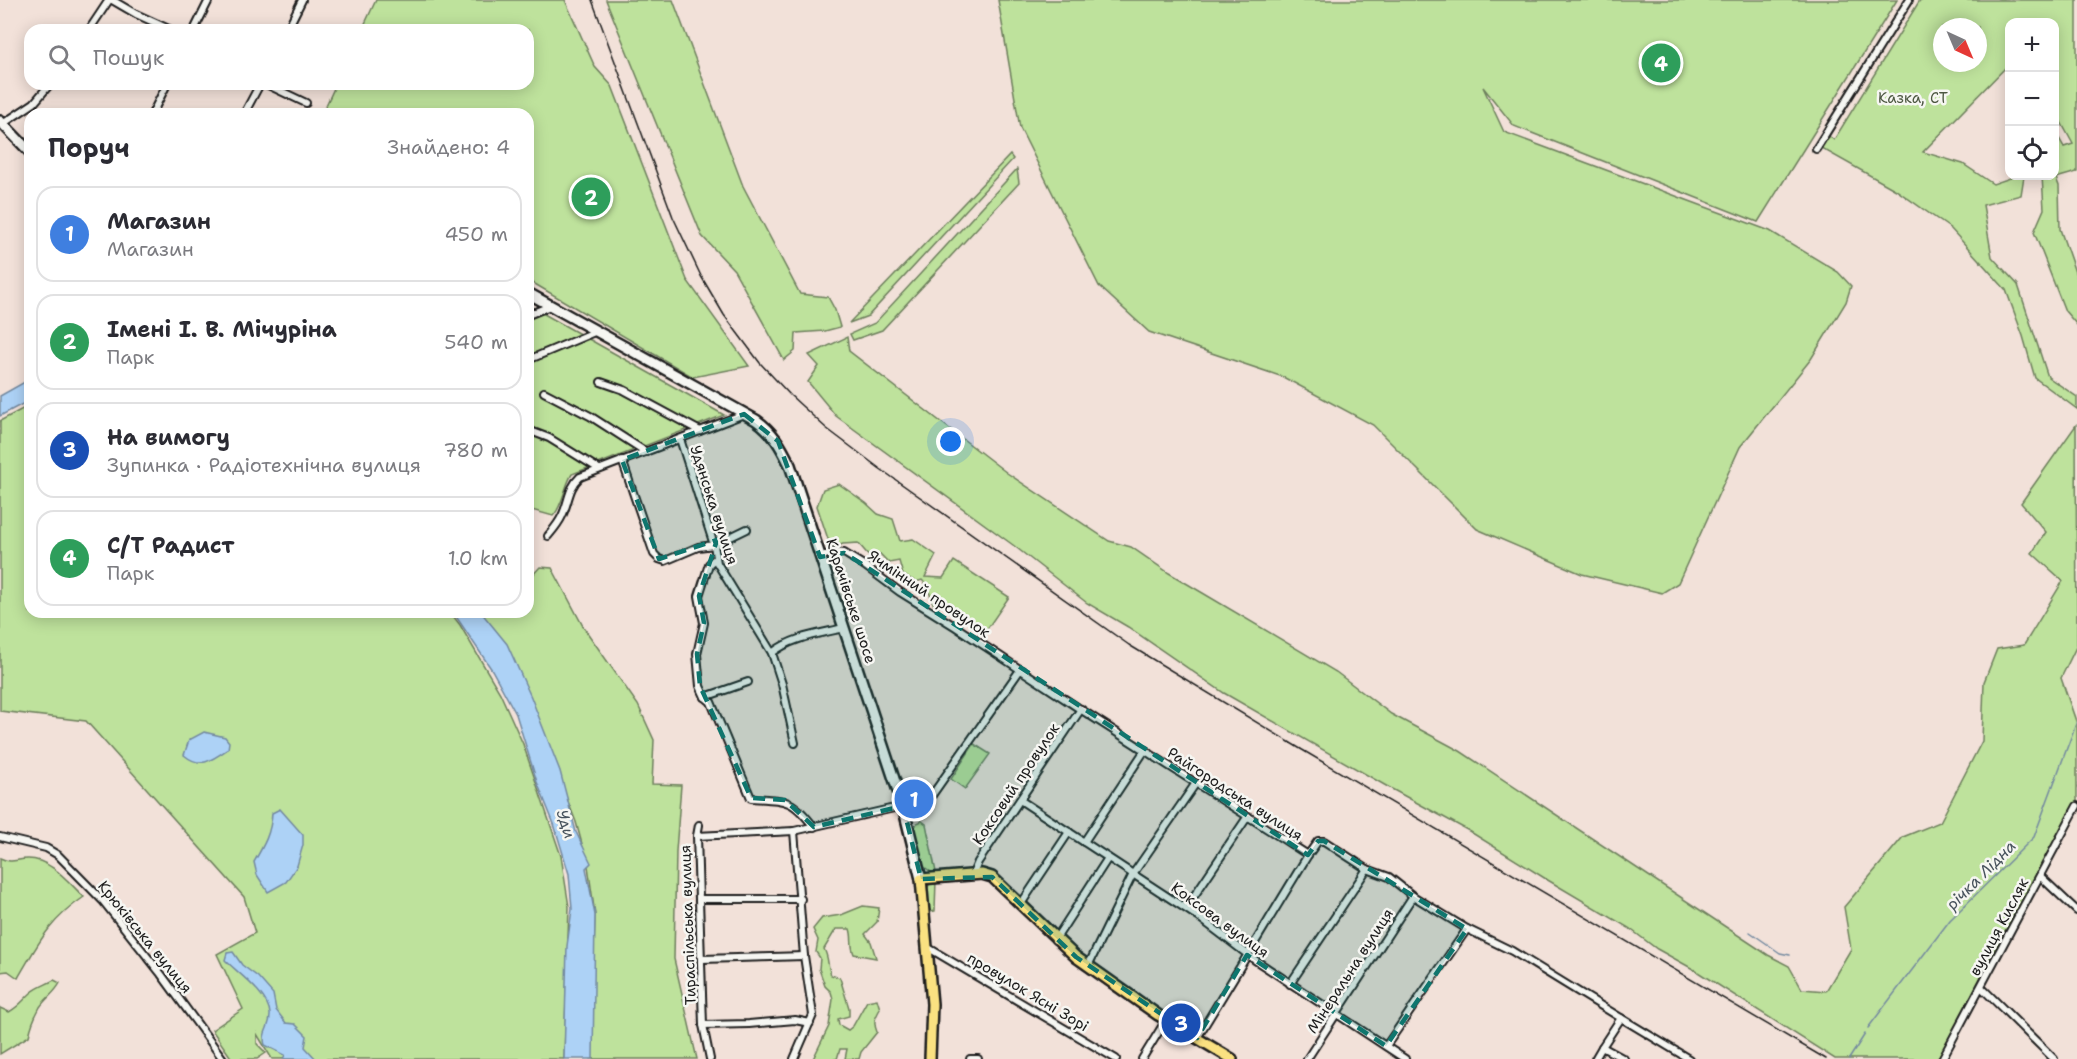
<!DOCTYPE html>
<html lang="uk">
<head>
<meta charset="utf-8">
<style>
	body { margin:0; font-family:"Shantell Sans",sans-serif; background:#f2f2f3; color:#2b2b33 }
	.controls { position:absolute; right:18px; top:18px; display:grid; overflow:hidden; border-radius:12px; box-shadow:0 3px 15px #0003 }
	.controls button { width:54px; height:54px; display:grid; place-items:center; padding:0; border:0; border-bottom:2px solid #e1e1e2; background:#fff; color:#2b2b33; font:30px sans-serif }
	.compass { position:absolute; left:1933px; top:18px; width:54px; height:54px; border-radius:50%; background:#fff; box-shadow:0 3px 15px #0003; rotate:136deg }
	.you { position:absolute; left:951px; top:442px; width:21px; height:21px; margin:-15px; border:4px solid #fff; border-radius:50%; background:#1a73e8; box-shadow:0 0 0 9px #1a73e833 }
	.badge { display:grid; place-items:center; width:39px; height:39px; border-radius:50%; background:#ea580c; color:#fff; font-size:20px; font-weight:700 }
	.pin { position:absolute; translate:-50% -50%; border:3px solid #fff; box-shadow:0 2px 6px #0006 }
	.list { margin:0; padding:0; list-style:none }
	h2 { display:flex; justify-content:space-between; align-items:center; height:78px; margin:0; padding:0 24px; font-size:26px }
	h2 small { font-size:20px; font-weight:400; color:#7c7c81 }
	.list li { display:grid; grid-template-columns:39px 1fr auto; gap:18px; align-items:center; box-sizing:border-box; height:96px; margin:0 12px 12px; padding:0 12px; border:2px solid #e1e1e2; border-radius:18px }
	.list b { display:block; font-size:22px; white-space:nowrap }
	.list p { margin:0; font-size:20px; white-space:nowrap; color:#7c7c81 }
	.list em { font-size:20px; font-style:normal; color:#7c7c81 }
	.icon { flex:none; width:33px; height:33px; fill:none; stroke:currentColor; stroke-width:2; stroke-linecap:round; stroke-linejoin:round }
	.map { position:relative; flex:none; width:2077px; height:1059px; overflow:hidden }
	.search { position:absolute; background:#fff; box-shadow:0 3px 15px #0003; left:24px; top:24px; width:510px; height:66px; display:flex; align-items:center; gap:15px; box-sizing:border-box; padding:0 21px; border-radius:18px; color:#7c7c81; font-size:22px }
	.panel { position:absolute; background:#fff; box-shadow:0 3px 15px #0003; left:24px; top:108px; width:510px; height:510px; border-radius:18px }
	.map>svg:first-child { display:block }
	.green { fill:#bee29c; stroke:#6d7f5c; stroke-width:1.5; fill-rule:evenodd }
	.water { fill:#add2f6; stroke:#73899f; stroke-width:1.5 }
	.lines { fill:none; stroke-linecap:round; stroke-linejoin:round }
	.stream { stroke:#73899f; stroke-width:1.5 }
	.street-casing { stroke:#1c1c1c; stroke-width:10 }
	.secondary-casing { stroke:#1c1c1c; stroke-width:14 }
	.primary-casing { stroke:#1c1c1c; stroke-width:14 }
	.street { stroke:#f6f6f2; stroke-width:6 }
	.secondary { stroke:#f6f6f2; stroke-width:9 }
	.primary { stroke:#fae181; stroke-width:9 }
	.rail { stroke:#1c1c1c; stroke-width:1.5 }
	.marked { fill:#0f766e; fill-opacity:0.2; stroke:#0f766e; stroke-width:4.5; stroke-dasharray:12 8; stroke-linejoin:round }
	.labels { text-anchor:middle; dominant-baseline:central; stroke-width:5; stroke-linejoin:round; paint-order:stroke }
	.park-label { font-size:15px; fill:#4d5742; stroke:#f6f6f2 }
	.street-label { font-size:15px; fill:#1c1c1c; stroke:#f6f6f2 }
	.water-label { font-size:16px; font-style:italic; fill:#48535d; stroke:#f6f6f2 }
</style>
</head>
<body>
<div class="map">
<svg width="2077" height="1059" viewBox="0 0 2077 1059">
	<rect width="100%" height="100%" fill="#f2e1d9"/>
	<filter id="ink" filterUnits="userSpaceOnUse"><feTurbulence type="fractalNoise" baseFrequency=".0167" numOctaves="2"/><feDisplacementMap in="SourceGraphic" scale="12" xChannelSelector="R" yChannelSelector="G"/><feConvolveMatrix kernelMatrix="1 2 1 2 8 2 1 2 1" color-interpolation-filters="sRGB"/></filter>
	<g filter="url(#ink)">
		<!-- green -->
		<g class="green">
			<path d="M 376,0 L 565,0 L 595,67 L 612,86 L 687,280 L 749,366 L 693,377 L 528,280 L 528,114 L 322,114 L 336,84 L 528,84 L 528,30 L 362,30 Z"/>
			<path d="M 606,0 L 673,0 L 743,186 L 800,294 L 828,297 L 835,310 L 840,327 L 825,331 L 796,333 L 795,351 L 784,360 L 734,270 L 702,236 Z"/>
			<path d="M 998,0 L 1897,0 L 1758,222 L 1514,126 L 1483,87 L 1504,132 L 1770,231 L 1838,272 L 1851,286 L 1846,302 L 1811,359 L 1740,447 L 1678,583 L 1662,593 L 1582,574 L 1477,529 L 1373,425 L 1283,377 L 1149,332 L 1099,286 L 1020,128 Z"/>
			<path d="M 1920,0 L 2077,0 L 2077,172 L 2056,178 L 2059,186 L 2060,229 L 2077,278 L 2077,325 L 2065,311 L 2034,232 L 2044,209 L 2042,176 L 2054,176 L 2055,131 L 2064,147 L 2073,144 L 2055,111 L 2054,22 L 2010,22 L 2009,64 L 1923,152 L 1963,164 L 1993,184 L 2016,176 L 2024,176 L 2021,195 L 1983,205 L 1992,257 L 2018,285 L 2048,377 L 2077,397 L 2077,409 L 2035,378 L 2023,336 L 2006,290 L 1951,229 L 1896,190 L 1821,148 L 1827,135 L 1834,140 ZM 1942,27 L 1978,27 L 1978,63 L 1942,63 Z"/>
			<path d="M 1010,155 L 1013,159 L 868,316 L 849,323 Z"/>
			<path d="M 1017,169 L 1019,183 L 882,330 L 853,340 L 850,334 L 875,323 Z"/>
			<path d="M 528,305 L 724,415 L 572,474 C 564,487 563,506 553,516 L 528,509 Z"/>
			<path d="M 847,337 L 849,351 L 1007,473 L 1109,541 L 1131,547 L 1169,573 L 1336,672 L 1391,714 L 1460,751 L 1768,955 L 1789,966 L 1802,989 L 1826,991 L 1851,949 L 1844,907 L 1903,837 L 1940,822 L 1982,741 L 1984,682 L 1997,649 L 2024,645 L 2063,581 L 2032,553 L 2046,532 L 2021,503 L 2076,425 L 2077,645 L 2061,678 L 2077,724 L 2077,805 L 1992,954 L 1940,1059 L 1835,1059 L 1693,969 L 1657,949 L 1629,928 L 1546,879 L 1469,831 L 1388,787 L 1224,693 L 1128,627 L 1087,603 L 1013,545 L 836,416 L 808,382 L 819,366 L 809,355 Z"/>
			<path d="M 30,405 L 30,612 L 450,612 L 460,625 L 500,693 L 523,744 L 561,856 L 569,907 L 564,1059 L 272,1059 L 257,1034 L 257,1044 L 266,1053 L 257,1059 L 232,1059 L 212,1030 L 243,1009 L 217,954 L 255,933 L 244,897 L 86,721 L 0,711 L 0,421 Z"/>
			<path d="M 839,484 L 866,503 L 878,514 L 893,519 L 900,541 L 913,539 L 936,555 L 925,577 L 943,578 L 954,561 L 1009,597 L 985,632 L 952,606 L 941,605 L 937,609 C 928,600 933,590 922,580 L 916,582 L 903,575 L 899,561 L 889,563 L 880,554 L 871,558 L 858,543 L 843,544 L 831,548 L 817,506 L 823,489 Z"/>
			<path d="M 540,567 L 552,568 L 584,628 L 638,705 L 654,740 L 652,784 L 681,785 L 676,851 L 674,959 L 697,1059 L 591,1059 L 595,915 L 588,866 L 576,822 L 507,645 L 479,612 L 528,612 L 528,572 L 529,579 Z"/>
			<path d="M 974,744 L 990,754 L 965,789 L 951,779 Z"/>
			<path d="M 922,821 L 926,824 L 936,872 L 931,872 L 922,865 L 914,829 L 917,823 Z"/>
			<path d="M 0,858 C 13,864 15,859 28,859 C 51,859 68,882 84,897 C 49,921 39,942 18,978 L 8,971 L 0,972 Z"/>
			<path d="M 936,880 L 935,911 L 931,912 C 925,903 924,890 931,882 Z"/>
			<path d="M 863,906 L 879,908 L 877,922 L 865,934 L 871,942 L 876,958 L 854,954 C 850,945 853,937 850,929 L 836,929 L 824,949 C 829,958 827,965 831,975 L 840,978 L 849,1008 L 849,1016 L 838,1019 L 839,1025 L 848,1030 L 853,1026 L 867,1001 L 877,999 L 880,1009 C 875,1018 873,1022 877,1032 L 861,1052 L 859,1059 L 845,1059 L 847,1049 L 840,1049 L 837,1059 L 813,1059 L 829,1026 L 833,999 L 831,992 L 825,986 L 819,969 L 820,958 L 816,952 L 818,940 L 813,929 L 822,918 L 841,915 Z"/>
			<path d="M 54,980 L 60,983 C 55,993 46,998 40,1007 C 35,1016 31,1026 29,1036 L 0,1054 L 0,1008 L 9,1012 C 20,1006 23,1000 32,992 C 38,987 47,984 54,980 Z"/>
		</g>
		<!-- water -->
		<g class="water">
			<path d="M 30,379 L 30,400 L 0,416 L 0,396 Z"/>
			<path d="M 453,612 L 481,612 L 507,644 L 531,697 L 560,771 L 576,832 L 591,863 L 586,868 L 595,915 L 593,1059 L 564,1059 L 567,946 L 572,909 L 569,874 L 554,824 L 537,782 L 516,714 L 492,670 Z"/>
			<path d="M 204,732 L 225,737 L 229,742 L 228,749 C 211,761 201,769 184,755 L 189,740 Z"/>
			<path d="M 280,809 L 303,835 L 303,845 L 297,866 L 286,882 L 268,892 L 257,875 L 254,862 C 264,845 271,833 272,813 Z"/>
			<path d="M 233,952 L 242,965 L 258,977 L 273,994 L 276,1010 L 286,1023 L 295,1024 L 307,1036 L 305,1047 L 316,1059 L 283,1059 L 285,1055 L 265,1045 C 261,1032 271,1027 270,1014 C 269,995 238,973 225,960 L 227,953 Z"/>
		</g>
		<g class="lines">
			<!-- stream -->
			<g class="stream">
				<path d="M 1750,932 L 1780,953 L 1790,955"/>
				<path d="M 1868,1028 L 1950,920 L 2034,837 L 2077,721"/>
				<path d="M 1849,1059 L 1865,1034"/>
			</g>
			<!-- street casing -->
			<g class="street-casing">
				<g id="street">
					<path d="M 112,0 L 136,14 L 171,30"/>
					<path d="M 89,30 L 109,0"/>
					<path d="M 194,30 L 209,0"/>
					<path d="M 287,30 L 302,0"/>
					<path d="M 266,84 L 306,103"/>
					<path d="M 152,114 L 167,84"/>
					<path d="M 244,114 L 260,84"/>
					<path d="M 1,125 L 34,103 L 50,84"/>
					<path d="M 1816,149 L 1909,0"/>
					<path d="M 528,315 L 550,306"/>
					<path d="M 528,360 L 597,331"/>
					<path d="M 601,382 L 624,390 L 700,431"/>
					<path d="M 544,392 L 590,416 L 646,452"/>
					<path d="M 528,430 L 549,438 L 599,469"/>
					<path d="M 680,439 L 714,545 L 717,563 L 772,653 L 782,684 L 795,743"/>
					<path d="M 622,460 L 654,554 L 659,559 L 665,561 L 698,547 L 714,545 L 747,529"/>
					<path d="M 548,536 C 553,530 559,523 562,516 C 569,502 568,488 580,477 L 744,414"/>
					<path d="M 820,557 L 834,552 L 844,553 L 865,566 L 900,592 L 956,627 L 1077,707 L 1308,855 L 1318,841 L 1324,841 L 1367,869 L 1389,877 L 1413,896 L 1467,929 L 1512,951 L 1621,1018 L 1602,1047 L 1624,1059"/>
					<path d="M 716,558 L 709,564 L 699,596 L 704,623 L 697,654 L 700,686 L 705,697 L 711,702 L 751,798 C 786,800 792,798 814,827"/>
					<path d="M 772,653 C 792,637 819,634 844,628"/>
					<path d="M 705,697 L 748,682"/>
					<path d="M 1020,800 L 1200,918 L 1255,960 L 1405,1059"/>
					<path d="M 907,818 L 920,808 L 930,798 L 1020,670"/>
					<path d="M 699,825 L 697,836 L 703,1025 L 710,1059"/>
					<path d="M 697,836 L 794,831 L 903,806"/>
					<path d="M 0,837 L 46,848 L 58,855 L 103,901 L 161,974 L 223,1059"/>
					<path d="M 1084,842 L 1145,750"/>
					<path d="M 973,874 L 978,862 L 1081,709"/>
					<path d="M 2040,876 L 2077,911"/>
					<path d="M 699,899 L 801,899"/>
					<path d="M 1021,904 L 1069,832"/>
					<path d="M 1186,908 L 1248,816"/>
					<path d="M 1055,940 L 1108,858"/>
					<path d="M 927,947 L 1116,1059"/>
					<path d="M 702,959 L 804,956"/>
					<path d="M 1088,966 L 1133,874 L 1196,783"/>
					<path d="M 1290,984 L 1367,869"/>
					<path d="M 1981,987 L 2054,1059"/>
					<path d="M 1621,1018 L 1689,1059"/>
					<path d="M 703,1025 L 749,1024 L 795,1020 L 810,1023"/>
					<path d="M 1197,1038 L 1308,855"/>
					<path d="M 1386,1046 L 1467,929"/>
					<path d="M 794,1059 L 813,1015 L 804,956 L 794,831"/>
					<path d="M 970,1059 L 978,1059"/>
					<path d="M 1142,1059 L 1166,1020"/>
					<path d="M 1307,1059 L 1413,896"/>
					<path d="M 1595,1059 L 1602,1047"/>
					<path d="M 1942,1059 L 2077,806"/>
				</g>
			</g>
			<!-- secondary casing -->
			<g class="secondary-casing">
				<g id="secondary">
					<path d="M 0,121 L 30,152"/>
					<path d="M 528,293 L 756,420 C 773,432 781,446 790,465 L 903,806 L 921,879"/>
				</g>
			</g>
			<!-- primary casing -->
			<g class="primary-casing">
				<path id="primary" d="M 930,1059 L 932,1004 L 921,879 L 982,874 L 992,877 L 1076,957 L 1158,1015 L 1232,1059"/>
			</g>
			<!-- street -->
			<use href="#street" class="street"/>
			<!-- secondary -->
			<use href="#secondary" class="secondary"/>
			<!-- primary -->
			<use href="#primary" class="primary"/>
			<!-- rail -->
			<path class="rail" d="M 592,0 L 673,217 L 701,276 L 724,315 L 760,363 L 791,396 L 826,428 L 879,468 L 1129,645 L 1299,748 L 1826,1059"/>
		</g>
	</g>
	<!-- marked area -->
	<path class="marked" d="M 744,414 L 778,441 L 820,557 L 844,553 L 865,566 L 1308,855 L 1318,841 L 1324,841 L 1467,929 L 1386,1046 L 1247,955 L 1197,1038 L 1076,957 L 992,877 L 921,879 L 903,806 L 814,827 L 785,800 L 751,798 L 700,686 L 697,654 L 704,623 L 699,596 L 717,540 L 659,559 L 622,460 Z"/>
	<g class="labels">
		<!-- park labels -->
		<g class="park-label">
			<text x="1913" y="98">Казка, СТ</text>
		</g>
		<!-- street labels -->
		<g class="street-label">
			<text transform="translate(714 505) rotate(72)">Удянська вулиця</text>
			<text transform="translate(929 594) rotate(34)">Ячмінний провулок</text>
			<text transform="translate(851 601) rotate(72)">Карачівське шосе</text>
			<text transform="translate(1016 784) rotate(-56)">Коксовий провулок</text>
			<text transform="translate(1235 794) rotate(33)">Райгородська вулиця</text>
			<text transform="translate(1220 920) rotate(36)">Коксова вулиця</text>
			<text transform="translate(688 925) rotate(-92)">Тираспільська вулиця</text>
			<text transform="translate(1999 927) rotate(-62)">вулиця Кисляк</text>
			<text transform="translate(145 937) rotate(51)">Крюківська вулиця</text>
			<text transform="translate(1350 971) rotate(-57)">Мінеральна вулиця</text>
			<text transform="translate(1028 992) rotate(31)">провулок Ясні Зорі</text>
		</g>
		<!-- water labels -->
		<g class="water-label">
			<text transform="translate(566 824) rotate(72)">Уди</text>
			<text transform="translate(1981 875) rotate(-45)">річка Лідна</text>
		</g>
	</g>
</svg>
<div class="controls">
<button>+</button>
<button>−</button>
<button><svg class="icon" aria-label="locate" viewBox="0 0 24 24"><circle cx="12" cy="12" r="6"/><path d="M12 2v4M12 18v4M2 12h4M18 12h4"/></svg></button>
</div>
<svg class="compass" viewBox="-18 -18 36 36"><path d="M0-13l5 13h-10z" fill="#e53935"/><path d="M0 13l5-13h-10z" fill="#7c7c81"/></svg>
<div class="you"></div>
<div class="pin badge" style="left:914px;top:799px;background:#3f7fe0">1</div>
<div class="pin badge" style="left:591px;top:197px;background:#2e9e5b">2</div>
<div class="pin badge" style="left:1181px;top:1023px;background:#1a4fb4">3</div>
<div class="pin badge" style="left:1661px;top:63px;background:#2e9e5b">4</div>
<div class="search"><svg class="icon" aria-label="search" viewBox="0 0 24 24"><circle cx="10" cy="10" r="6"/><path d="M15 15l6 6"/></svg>Пошук</div>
<section class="panel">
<h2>Поруч<small>Знайдено: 4</small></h2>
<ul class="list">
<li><span class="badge" style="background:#3f7fe0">1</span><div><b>Магазин</b><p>Магазин</p></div><em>450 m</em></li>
<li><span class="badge" style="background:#2e9e5b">2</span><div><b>Імені І. В. Мічуріна</b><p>Парк</p></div><em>540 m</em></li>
<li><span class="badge" style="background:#1a4fb4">3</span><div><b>На вимогу</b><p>Зупинка · Радіотехнічна вулиця</p></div><em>780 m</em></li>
<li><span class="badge" style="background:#2e9e5b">4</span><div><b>С/Т Радист</b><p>Парк</p></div><em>1.0 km</em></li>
</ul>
</section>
</div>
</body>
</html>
